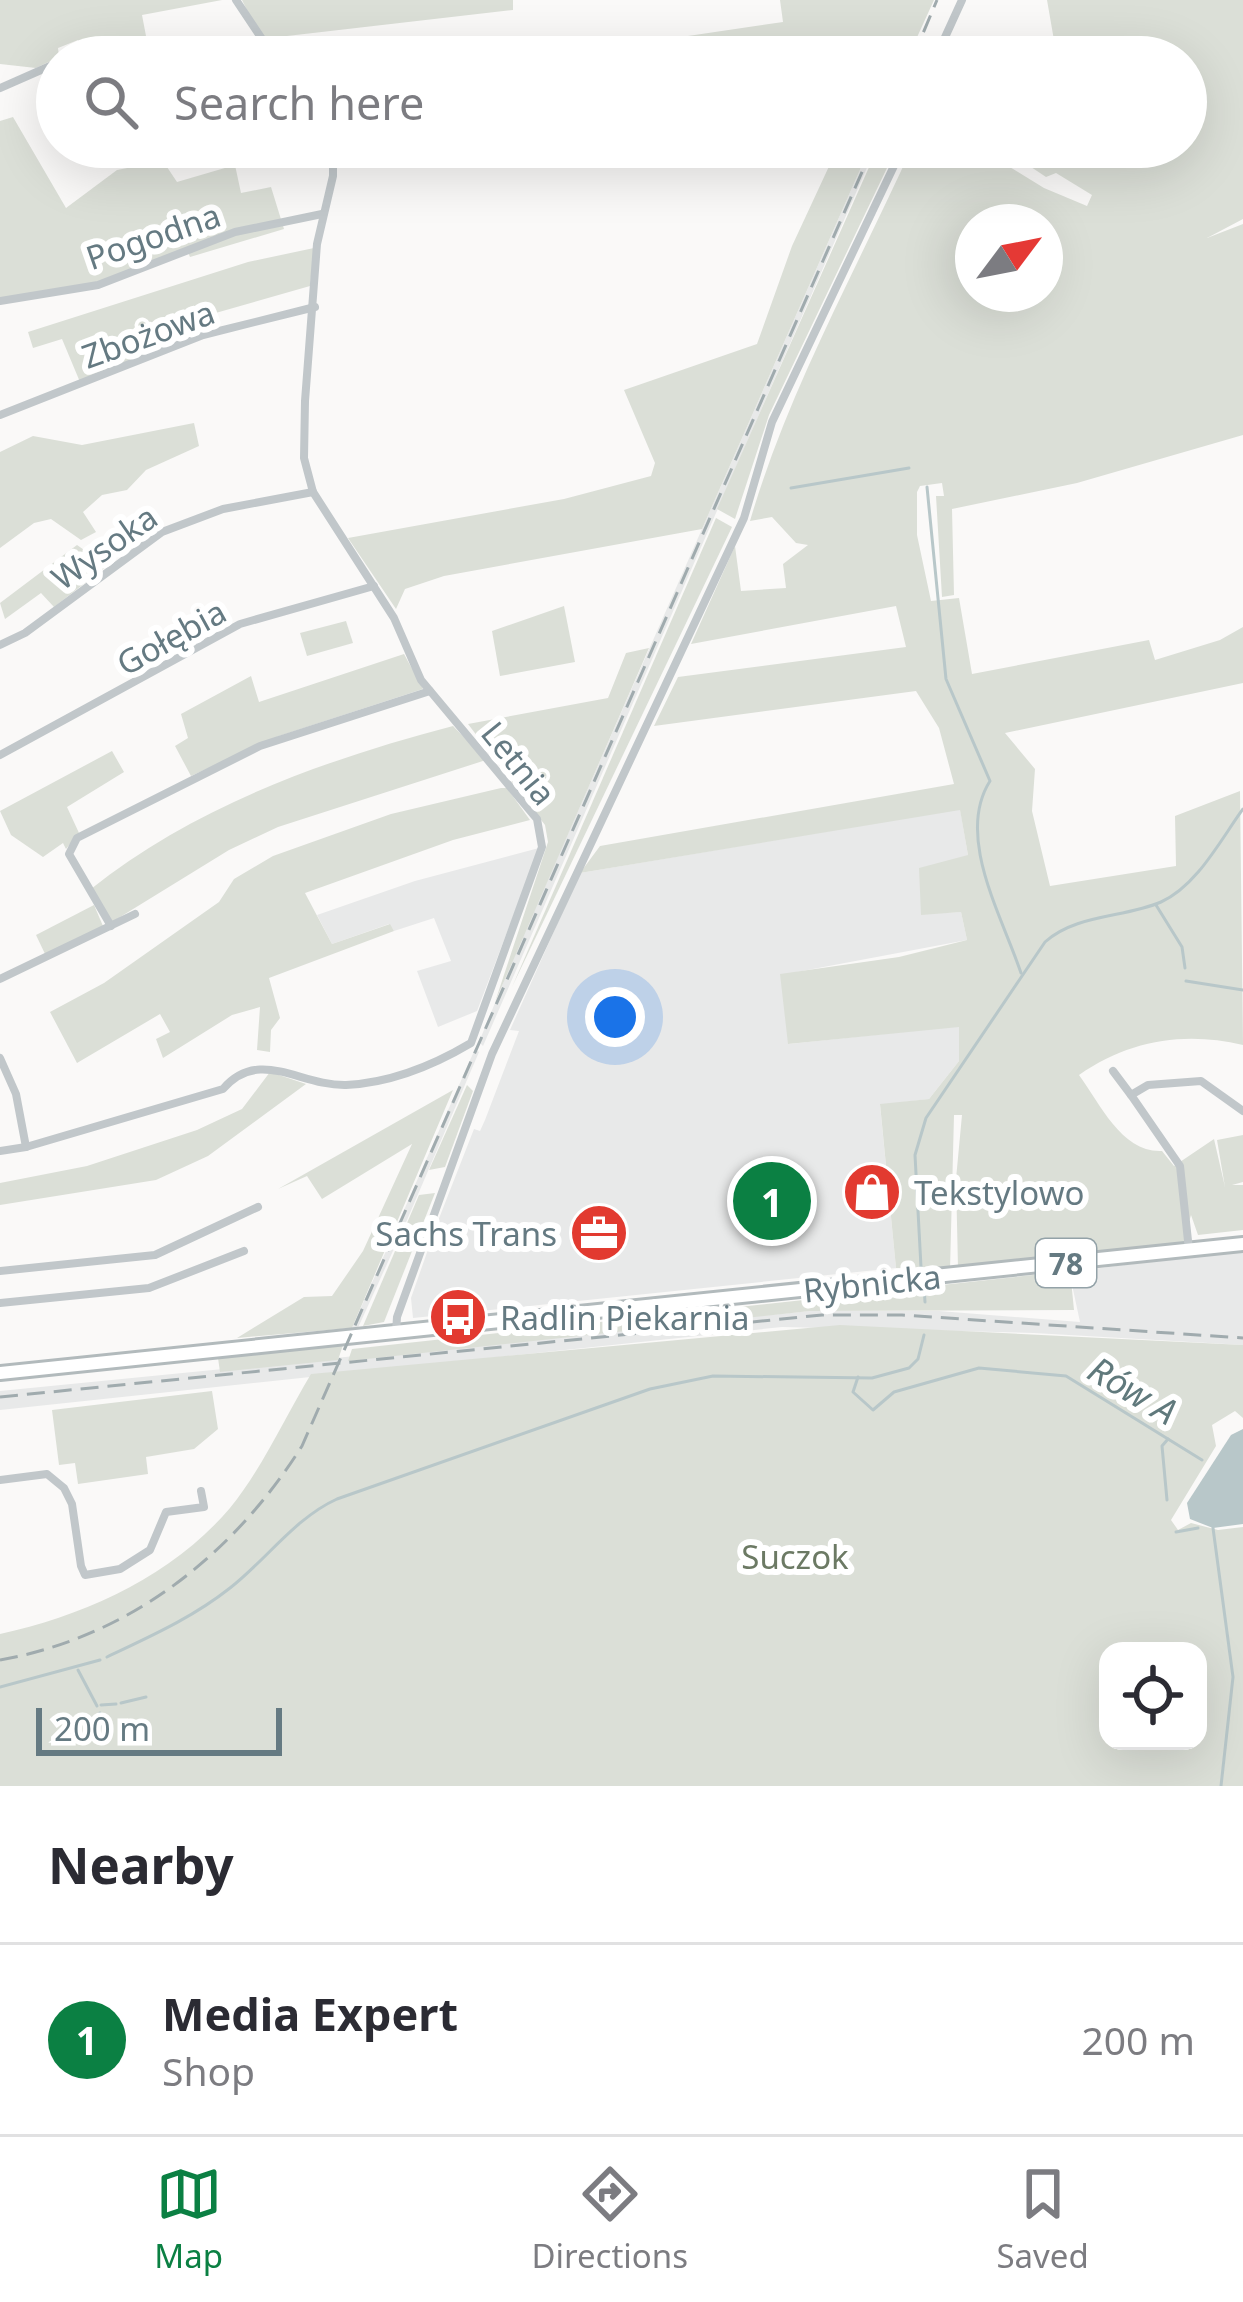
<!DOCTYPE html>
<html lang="en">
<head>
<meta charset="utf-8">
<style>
	body { margin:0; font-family:"Noto Sans",sans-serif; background:#f7f7f7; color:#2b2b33 }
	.controls { position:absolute; right:36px; bottom:36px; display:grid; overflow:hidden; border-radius:24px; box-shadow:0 12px 48px #0002 }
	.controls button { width:108px; height:108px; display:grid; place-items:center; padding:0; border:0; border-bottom:3px solid #e1e1e2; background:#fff; color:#2b2b33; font:60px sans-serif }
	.compass { position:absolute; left:955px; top:204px; width:108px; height:108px; border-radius:50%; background:#fff; box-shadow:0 12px 48px #0002; rotate:58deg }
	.scale { position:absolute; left:36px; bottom:30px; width:246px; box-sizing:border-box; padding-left:12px; border:6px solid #657a82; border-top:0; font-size:33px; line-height:42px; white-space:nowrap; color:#657a82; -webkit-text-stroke:9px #fff; paint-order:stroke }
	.you { position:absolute; left:615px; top:1017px; width:42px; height:42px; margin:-30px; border:9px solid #fff; border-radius:50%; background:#1a73e8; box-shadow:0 0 0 18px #1a73e833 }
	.badge { display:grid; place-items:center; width:78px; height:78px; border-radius:50%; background:#0b8043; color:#fff; font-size:39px; font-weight:700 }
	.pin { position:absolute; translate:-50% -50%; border:6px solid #fff; box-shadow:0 3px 12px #0006 }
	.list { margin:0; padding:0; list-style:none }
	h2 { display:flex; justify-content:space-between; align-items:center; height:156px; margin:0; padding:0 48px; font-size:51px }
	h2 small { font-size:39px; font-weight:400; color:#7c7c81 }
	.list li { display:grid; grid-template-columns:78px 1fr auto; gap:36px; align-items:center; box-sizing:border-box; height:192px; padding:0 48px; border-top:3px solid #e1e1e2 }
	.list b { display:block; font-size:45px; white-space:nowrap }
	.list p { margin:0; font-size:39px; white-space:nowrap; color:#7c7c81 }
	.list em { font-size:39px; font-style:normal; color:#7c7c81 }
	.icon { flex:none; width:66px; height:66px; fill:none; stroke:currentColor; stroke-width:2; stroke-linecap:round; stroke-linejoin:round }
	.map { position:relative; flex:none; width:1243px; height:1786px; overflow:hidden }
	.search { position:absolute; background:#fff; box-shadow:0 12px 48px #0002; left:36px; right:36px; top:36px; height:132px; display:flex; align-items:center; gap:30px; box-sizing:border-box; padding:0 42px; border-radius:66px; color:#7c7c81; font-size:45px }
	.sheet { height:348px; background:#fff }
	nav { display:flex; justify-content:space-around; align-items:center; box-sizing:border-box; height:168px; border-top:3px solid #e1e1e2; background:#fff; font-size:33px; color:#7c7c81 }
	nav a { display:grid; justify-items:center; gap:6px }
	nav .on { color:#0b8043 }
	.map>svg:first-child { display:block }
	.built { fill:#e8e9e9 }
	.green { fill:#dbdfd7; fill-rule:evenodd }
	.water { fill:#b8c7c9 }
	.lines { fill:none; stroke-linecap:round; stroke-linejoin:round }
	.stream { stroke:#b8c7c9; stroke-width:3 }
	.primary-casing { stroke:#b2babc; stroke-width:18 }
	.minor { stroke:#c1c7ca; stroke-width:8 }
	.primary { stroke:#fff; stroke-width:12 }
	.rail { stroke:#a0abae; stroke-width:3; stroke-dasharray:18 9; stroke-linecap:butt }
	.labels { text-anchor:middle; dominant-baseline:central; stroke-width:12; stroke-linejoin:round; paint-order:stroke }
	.shield { fill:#fff; stroke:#93a2a8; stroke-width:3 }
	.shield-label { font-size:30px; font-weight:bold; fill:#657a82 }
	.street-label { font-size:33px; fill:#657a82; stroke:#fff }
	.poi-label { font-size:33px; fill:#657a82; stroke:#fff; text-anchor:start }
	.park-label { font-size:33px; fill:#6c7a64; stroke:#fff }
	.water-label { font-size:36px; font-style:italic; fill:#60797c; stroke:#fff }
</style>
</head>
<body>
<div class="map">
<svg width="1243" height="1786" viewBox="0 0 1243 1786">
	<rect width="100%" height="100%" fill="#faf9f8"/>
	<!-- built -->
	<g class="built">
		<path d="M 870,147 L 876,147 L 483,1046 L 479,1042 L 515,954 Z"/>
		<path d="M 960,809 L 968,855 L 921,914 L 961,912 L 967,940 L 781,975 L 789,1044 L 959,1026 L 959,1061 L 929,1099 L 880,1105 L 896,1268 L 413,1318 L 411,1298 L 438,1221 L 474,1129 L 480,1131 L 485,1120 L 519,1031 L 510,1030 L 580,873 Z"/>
		<path d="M 539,848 L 477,1011 L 438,1027 L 417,971 L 451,961 L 434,918 L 394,931 L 389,924 L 332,944 L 317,915 L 415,881 Z"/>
		<path d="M 475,1049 L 479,1052 L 407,1220 L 357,1330 L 352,1328 Z"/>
		<path d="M 1243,1250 L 1243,1345 L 1034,1333 L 782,1327 L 0,1410 L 0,1391 L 810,1311 L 939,1311 L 1080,1322 L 1071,1280 L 1094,1278 L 1093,1269 Z"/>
	</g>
	<!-- green -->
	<g class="green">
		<path d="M 0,0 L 222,0 L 142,15 L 146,36 L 83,52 L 78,40 L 58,48 L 59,57 L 36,68 L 0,64 Z"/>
		<path d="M 242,0 L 513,0 L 513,10 L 261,39 Z"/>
		<path d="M 780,0 L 934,0 L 908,57 L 892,57 L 895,42 L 797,57 L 546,57 L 783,22 Z"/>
		<path d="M 1047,0 L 1243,0 L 1243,219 L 1207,238 L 1243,224 L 1243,435 L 1077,483 L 952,509 L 954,595 L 942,597 L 936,496 L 944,496 L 942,483 L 920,486 L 917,492 L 917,535 L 931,601 L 959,598 L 972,674 L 1149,640 L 1155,660 L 1220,640 L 1243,627 L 1243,683 L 1005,733 L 1035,769 L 1032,811 L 1050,886 L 1176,866 L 1175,816 L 1240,791 L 1243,1045 C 1185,1031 1129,1040 1079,1075 C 1101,1105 1122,1153 1162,1151 L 1174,1166 L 1214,1139 L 1225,1187 L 1217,1140 L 1243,1135 L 1243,1182 L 1232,1185 L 1243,1185 L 1243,1230 L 1198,1235 L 1191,1215 L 1183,1244 L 958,1268 L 956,1179 L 962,1115 L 954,1115 L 950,1270 L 896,1268 L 880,1104 L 929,1099 L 959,1061 L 959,1027 L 788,1044 L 780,974 L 899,957 L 967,940 L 961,912 L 921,915 L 919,868 L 968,855 L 960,810 L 580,873 L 600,846 L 954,784 L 939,728 L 916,691 L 654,726 L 678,677 L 906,647 L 896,606 L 691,644 L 735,546 L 741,591 L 786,588 L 783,564 L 808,545 L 796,543 L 772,517 L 750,521 C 788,391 854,275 912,147 L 977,147 L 1044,188 L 1087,206 L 1092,195 L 1056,173 L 1046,177 L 1001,147 L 1186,147 L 1186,57 L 1004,57 L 1055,46 ZM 973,222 L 1045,222 L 1045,294 L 973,294 Z"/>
		<path d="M 13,117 L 66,208 L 117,170 L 163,161 L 177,182 L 235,165 L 241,193 L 271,187 L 284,229 L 190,257 L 187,250 L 101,282 L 0,298 L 0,121 Z"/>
		<path d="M 838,147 L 870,147 L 702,529 L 444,576 L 405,589 L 396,609 L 348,538 L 564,499 L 651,476 L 655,463 L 624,390 L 757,344 L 792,246 Z"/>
		<path d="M 878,147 L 897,147 L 769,415 L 735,519 L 717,509 Z"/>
		<path d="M 314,248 L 310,286 L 170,326 L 176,341 L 80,382 L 62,339 L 33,348 L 28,332 L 248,262 Z"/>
		<path d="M 194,423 L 199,446 L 146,470 L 127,490 L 102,495 L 83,512 L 96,532 L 81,540 L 51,519 L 34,523 L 0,548 L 0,452 L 33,436 L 82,445 Z"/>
		<path d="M 716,518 L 732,527 L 512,987 Z"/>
		<path d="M 77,545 L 107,566 L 54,607 L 41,593 L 5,619 L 0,603 Z"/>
		<path d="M 564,606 L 575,662 L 500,676 L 492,631 Z"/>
		<path d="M 346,621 L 353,643 L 307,656 L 300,633 Z"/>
		<path d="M 649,648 L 636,678 L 495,1002 L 548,842 L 545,825 L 468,724 L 608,698 L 626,653 Z"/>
		<path d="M 404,654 L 423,689 L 279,736 L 191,776 L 175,746 L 188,738 L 181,714 L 251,676 L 259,702 Z"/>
		<path d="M 453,726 L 486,760 L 278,827 L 229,850 L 112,922 L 91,889 C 194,806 327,759 453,726 Z"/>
		<path d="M 112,751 L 124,772 L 67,807 L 79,833 L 66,849 L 63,843 L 43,857 L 11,835 L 0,811 Z"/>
		<path d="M 501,788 L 507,788 L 530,820 L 453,840 L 305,893 L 332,944 L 390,924 L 394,931 L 269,978 L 280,1018 L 271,1030 L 270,1052 L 257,1050 L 260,1007 L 232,1015 L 163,1058 L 156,1039 L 170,1032 L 160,1014 L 77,1063 L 50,1012 L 104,983 L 219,902 L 234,879 L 273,856 L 391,814 Z"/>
		<path d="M 94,905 L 103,926 L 46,956 L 36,935 Z"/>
		<path d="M 270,1072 L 306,1084 L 208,1156 L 156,1180 L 0,1205 L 0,1183 L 87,1166 L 197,1130 L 242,1109 Z"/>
		<path d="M 467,1085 L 473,1091 L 445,1167 L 429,1170 Z"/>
		<path d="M 453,1090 L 352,1328 L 237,1338 L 304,1297 L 332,1296 L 363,1251 L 412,1144 L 322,1199 L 307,1176 L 278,1189 Z"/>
		<path d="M 435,1193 L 384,1322 L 363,1326 L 419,1195 Z"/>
		<path d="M 1070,1271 L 1092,1272 L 1071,1280 L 1074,1310 L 810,1311 L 348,1361 L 352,1349 Z"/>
		<path d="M 840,1325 L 1243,1345 L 1243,1418 L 1235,1411 L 1212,1425 L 1216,1446 L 1171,1520 L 1178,1530 L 1191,1523 L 1218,1530 L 1243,1527 L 1243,1786 L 0,1786 L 0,1634 C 86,1615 171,1577 230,1508 C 262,1469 285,1417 311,1374 ZM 1198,1651 L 1198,1741 L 1108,1741 L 1108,1651 Z"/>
		<path d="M 343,1345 L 338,1360 L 220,1372 L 218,1358 Z"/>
		<path d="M 212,1391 L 218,1429 L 194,1449 L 146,1457 L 148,1474 L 78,1484 L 75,1463 L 59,1465 L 52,1410 Z"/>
	</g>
	<!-- water -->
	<path class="water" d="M 1243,1429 L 1243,1524 L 1213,1528 L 1190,1519 L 1187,1503 L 1231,1435 Z"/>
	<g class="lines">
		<!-- stream -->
		<g class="stream">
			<path d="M 927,487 L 946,679 L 990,781 C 955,836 1002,916 1021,973"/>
			<path d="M 791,488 L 909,468"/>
			<path d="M 1156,905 L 1182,947 L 1185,968"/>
			<path d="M 1186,981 L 1243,990"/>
			<path d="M 921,1267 L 915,1155 L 926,1118 L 1045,942 C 1076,914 1124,918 1161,902 C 1197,886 1221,839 1243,809"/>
			<path d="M 924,1287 L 925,1302"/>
			<path d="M 858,1377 L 853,1392 L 873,1410 L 894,1392 L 979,1368 L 1066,1376 L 1202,1460"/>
			<path d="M 1167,1500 L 1162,1446 L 1168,1439"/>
			<path d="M 1213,1528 L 1233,1677 L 1221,1786"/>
			<path d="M 1176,1532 L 1198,1528"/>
			<path d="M 107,1657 C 151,1636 192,1618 230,1588 C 266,1560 295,1518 337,1499 L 650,1389 L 713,1376 L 872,1378 L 909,1368 L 918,1359 L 924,1335"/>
			<path d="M 78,1670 L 97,1706"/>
			<path d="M 0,1687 L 100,1660"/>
			<path d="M 121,1703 L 146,1697"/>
			<path d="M 101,1705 L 116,1704"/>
			<path d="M 100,1713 L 105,1738"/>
		</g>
		<!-- primary casing -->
		<g class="primary-casing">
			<path id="primary" d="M 0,1373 L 1243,1244"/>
		</g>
		<!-- minor -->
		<g class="minor">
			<path d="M 236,0 L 274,57"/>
			<path d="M 67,57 L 71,55"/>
			<path d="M 936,57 L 962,0"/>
			<path d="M 0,88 L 57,63"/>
			<path d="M 0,301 L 98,285 L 235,232 L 322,214"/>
			<path d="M 0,415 L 203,335 L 315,307"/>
			<path d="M 0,645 L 25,633 L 162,532 L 223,509 L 313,492"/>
			<path d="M 0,755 L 240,624 L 374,586"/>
			<path d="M 111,926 L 69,854 L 77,838 L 260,746 L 430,691"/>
			<path d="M 0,979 L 135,914"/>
			<path d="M 0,1058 L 16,1094 L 26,1147 L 0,1151"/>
			<path d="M 1113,1071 L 1131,1095"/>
			<path d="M 26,1147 L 223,1089 C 259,1047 300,1086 346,1085 C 389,1083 434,1065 471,1043 L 542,847 L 537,819 L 421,680 L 394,618 L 313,492 L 304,458 L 305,401 L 317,244 L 333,176 L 333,147"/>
			<path d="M 1189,1250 L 1180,1166 L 1131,1095 L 1148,1085 L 1201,1081 L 1243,1111"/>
			<path d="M 0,1271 L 155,1255 L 258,1207"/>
			<path d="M 0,1303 L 149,1288 L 244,1251"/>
			<path d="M 396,1332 L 397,1317 L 492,1054 L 744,518 L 772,422 L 903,147"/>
			<path d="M 0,1480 L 47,1474 L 64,1488 L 72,1504 L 81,1566 L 85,1575 L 120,1569 L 150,1550 L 166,1512 L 204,1507 L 201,1491"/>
		</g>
		<!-- primary -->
		<use href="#primary" class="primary"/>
		<!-- rail -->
		<g class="rail">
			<path d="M 913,57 L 937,0"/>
			<path d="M 0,1397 L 822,1315 L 902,1315 L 1243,1338"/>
			<path d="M 0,1660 C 130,1637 233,1555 302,1446 L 873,147"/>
		</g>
	</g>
	<!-- icons -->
	<defs>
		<g id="shop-disc" transform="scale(3)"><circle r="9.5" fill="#e23a30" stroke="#fff"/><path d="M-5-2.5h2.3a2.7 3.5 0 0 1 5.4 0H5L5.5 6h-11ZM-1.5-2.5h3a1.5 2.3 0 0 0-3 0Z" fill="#fff"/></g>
		<g id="office-disc" transform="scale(3)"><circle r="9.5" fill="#e23a30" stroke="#fff"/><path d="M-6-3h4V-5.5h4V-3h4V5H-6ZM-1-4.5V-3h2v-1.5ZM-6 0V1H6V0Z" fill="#fff"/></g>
		<g id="bus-disc" transform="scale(3)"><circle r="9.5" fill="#e23a30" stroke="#fff"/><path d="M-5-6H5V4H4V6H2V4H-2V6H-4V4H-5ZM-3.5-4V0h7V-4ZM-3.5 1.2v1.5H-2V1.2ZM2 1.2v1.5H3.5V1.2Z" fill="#fff"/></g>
	</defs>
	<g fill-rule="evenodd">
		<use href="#shop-disc" x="872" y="1192"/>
		<use href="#office-disc" x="599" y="1233"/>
		<use href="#bus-disc" x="458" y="1317"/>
	</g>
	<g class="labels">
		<!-- shield labels -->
		<rect class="shield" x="1036" y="1239" width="60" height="48" rx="9"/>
		<g class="shield-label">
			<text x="1066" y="1263">78</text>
		</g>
		<!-- street labels -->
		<g class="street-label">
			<text transform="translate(153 236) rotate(-19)">Pogodna</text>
			<text transform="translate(148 334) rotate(-20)">Zbożowa</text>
			<text transform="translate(104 547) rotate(-35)">Wysoka</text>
			<text transform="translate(171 637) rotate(-29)">Gołębia</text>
			<text transform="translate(519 763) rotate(51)">Letnia</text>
			<text transform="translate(872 1283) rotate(-6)">Rybnicka</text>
		</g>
		<!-- poi labels -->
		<g class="poi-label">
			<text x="914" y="1192">Tekstylowo</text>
			<text x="557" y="1233" text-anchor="end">Sachs Trans</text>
			<text x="500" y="1317">Radlin Piekarnia</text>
		</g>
		<!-- park labels -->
		<g class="park-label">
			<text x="795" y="1556">Suczok</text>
		</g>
		<!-- water labels -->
		<g class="water-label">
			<text transform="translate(1133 1390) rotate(31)">Rów A</text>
		</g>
	</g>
</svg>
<div class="controls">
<button><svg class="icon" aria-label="locate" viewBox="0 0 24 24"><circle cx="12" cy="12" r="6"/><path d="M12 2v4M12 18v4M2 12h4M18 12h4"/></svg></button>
</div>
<svg class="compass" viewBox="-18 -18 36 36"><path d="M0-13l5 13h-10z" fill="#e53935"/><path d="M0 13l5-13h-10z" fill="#7c7c81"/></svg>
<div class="scale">200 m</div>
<div class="you"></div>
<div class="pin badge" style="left:772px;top:1201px">1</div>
<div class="search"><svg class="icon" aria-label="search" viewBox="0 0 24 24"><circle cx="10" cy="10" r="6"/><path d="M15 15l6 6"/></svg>Search here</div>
</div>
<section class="sheet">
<h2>Nearby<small></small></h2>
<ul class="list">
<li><span class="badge">1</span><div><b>Media Expert</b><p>Shop</p></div><em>200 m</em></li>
</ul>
</section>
<nav>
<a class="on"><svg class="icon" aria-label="map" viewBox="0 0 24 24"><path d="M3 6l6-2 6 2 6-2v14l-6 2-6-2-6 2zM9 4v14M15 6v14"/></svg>Map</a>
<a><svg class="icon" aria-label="directions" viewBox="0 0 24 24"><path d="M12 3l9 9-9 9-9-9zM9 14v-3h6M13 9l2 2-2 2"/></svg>Directions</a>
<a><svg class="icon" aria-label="saved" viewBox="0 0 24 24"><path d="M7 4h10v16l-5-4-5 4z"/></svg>Saved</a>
</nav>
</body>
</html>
